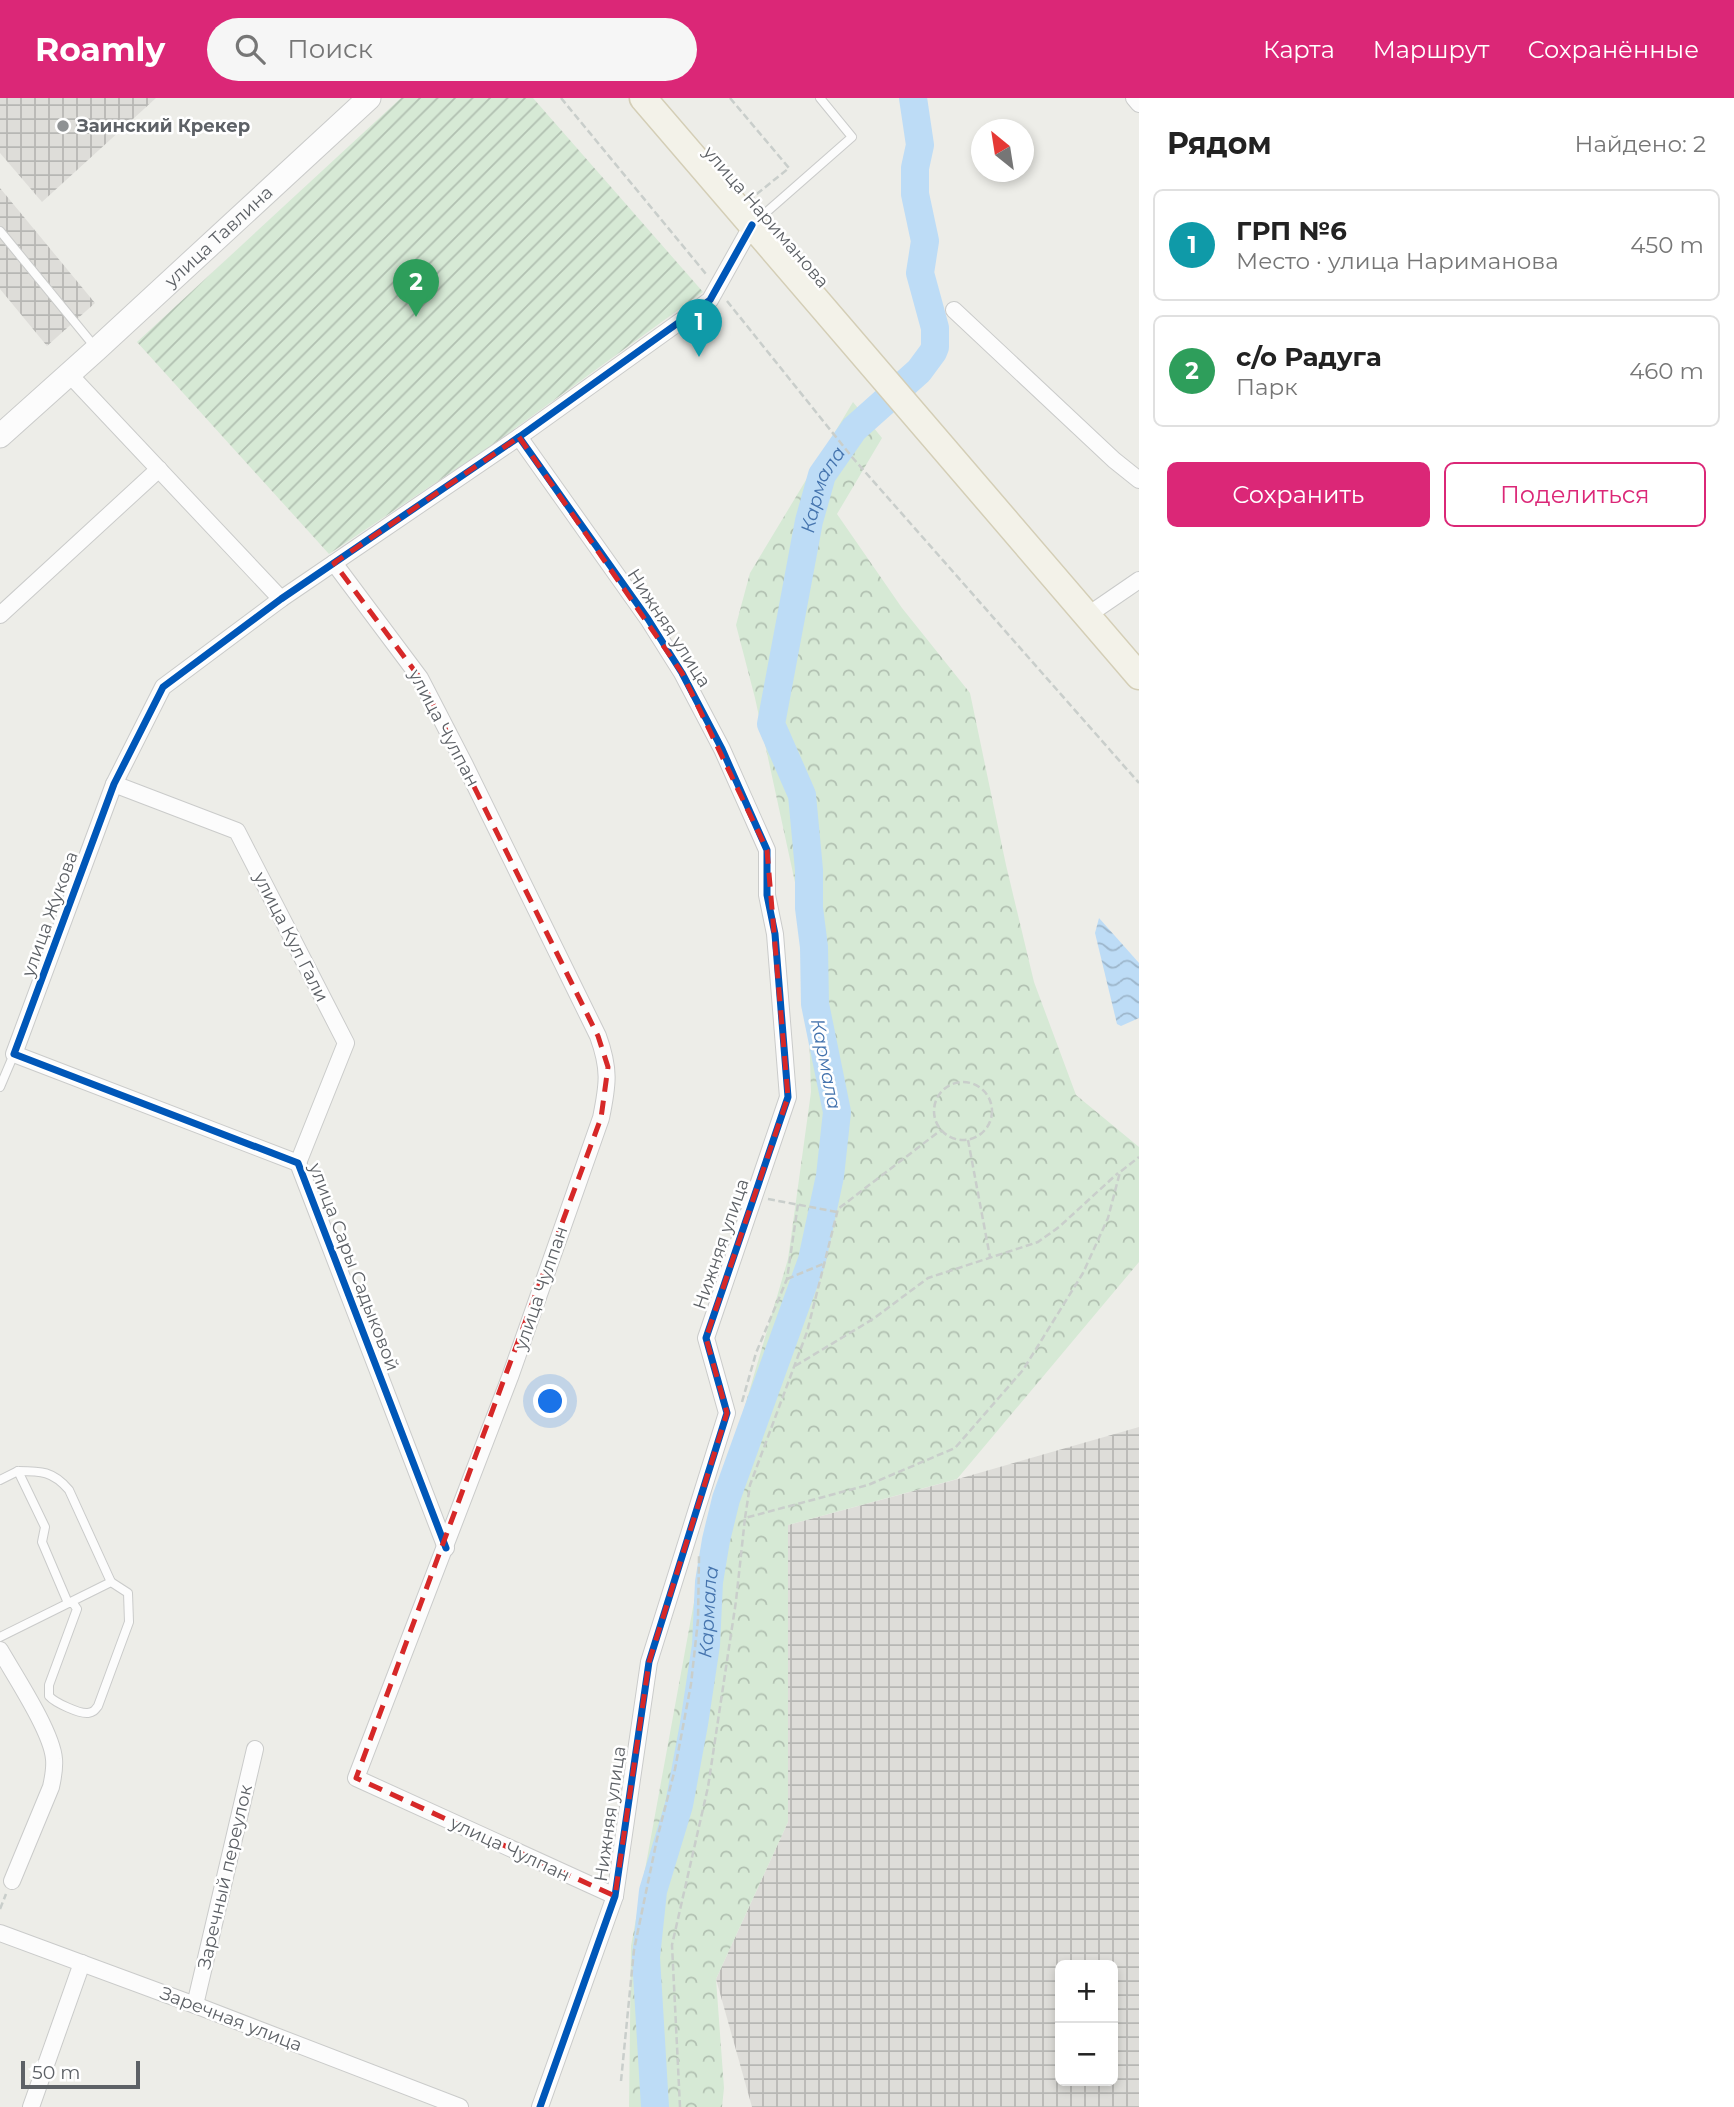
<!DOCTYPE html>
<html lang="ru">
<head>
<meta charset="utf-8">
<style>
	body { margin:0; font-family:Montserrat,sans-serif; background:#f6f6f6; color:#222 }
	.controls { position:absolute; right:21px; bottom:21px; display:grid; overflow:hidden; border-radius:10px; box-shadow:0 4px 10px #0003 }
	.controls button { width:63px; height:63px; display:grid; place-items:center; padding:0; border:0; border-bottom:2px solid #e0e0e0; background:#fff; color:#222; font:35px sans-serif }
	.compass { position:absolute; left:971px; top:21px; width:63px; height:63px; border-radius:50%; background:#fff; box-shadow:0 4px 10px #0003; rotate:330deg }
	.scale { position:absolute; left:21px; bottom:18px; width:119px; box-sizing:border-box; padding-left:7px; border:4px solid #5d6166; border-top:0; font-size:19px; line-height:24px; white-space:nowrap; color:#5d6166; -webkit-text-stroke:5px #fff; paint-order:stroke }
	.you { position:absolute; left:551px; top:1304px; width:24px; height:24px; margin:-18px; border:5px solid #fff; border-radius:50%; background:#1a73e8; box-shadow:0 0 0 10px #1a73e833 }
	.badge { display:grid; place-items:center; width:46px; height:46px; border-radius:50%; background:#db2777; color:#fff; font-size:23px; font-weight:700 }
	.pin { position:absolute; translate:-50% -58px; filter:drop-shadow(0 2px 4px #0008) }
	.pin::after { content:''; position:absolute; top:37px; width:24px; height:21px; background:inherit; clip-path:polygon(0 0,100% 0,50% 100%) }
	.list { margin:0; padding:0; list-style:none }
	h2 { display:flex; justify-content:space-between; align-items:center; height:91px; margin:0; padding:0 28px; font-size:30px }
	h2 small { font-size:23px; font-weight:400; color:#767676 }
	.list li { display:grid; grid-template-columns:46px 1fr auto; gap:21px; align-items:center; box-sizing:border-box; height:112px; margin:0 14px 14px; padding:0 14px; border:2px solid #e0e0e0; border-radius:10px }
	.list b { display:block; font-size:26px; white-space:nowrap }
	.list p { margin:0; font-size:23px; white-space:nowrap; color:#767676 }
	.list em { font-size:23px; font-style:normal; color:#767676 }
	.actions { display:flex; gap:14px; padding:21px 28px }
	.actions a { flex:1; padding:16px 0; border:2px solid #db2777; border-radius:10px; text-align:center; font-size:24px; color:#db2777 }
	.actions .main { background:#db2777; color:#fff }
	.icon { flex:none; width:38px; height:38px; fill:none; stroke:currentColor; stroke-width:2; stroke-linecap:round; stroke-linejoin:round }
	.map { position:relative; flex:none; width:1139px; height:2009px; overflow:hidden }
	header { display:flex; align-items:center; gap:42px; box-sizing:border-box; height:98px; padding:0 35px; background:#db2777; color:#fff }
	header strong { font-size:33px }
	nav { display:flex; gap:38px; margin-inline-start:auto; font-size:24px }
	.search { width:490px; height:63px; background:#f6f6f6; display:flex; align-items:center; gap:18px; box-sizing:border-box; padding:0 24px; border-radius:38px; color:#767676; font-size:26px }
	main { display:flex }
	aside { flex:1; background:#fff }
	.map>svg:first-child { display:block }
	.industrial { fill:url(#industrial-grid); fill-rule:evenodd }
	.park { fill:url(#park-crowns) }
	.garden { fill:url(#garden-furrows) }
	.water { fill:url(#water-waves) }
	.lines { fill:none; stroke-linecap:round; stroke-linejoin:round }
	.river { stroke:#bddcf6; stroke-width:28 }
	.lane-casing { stroke:#cacbca; stroke-width:10 }
	.street-casing { stroke:#cacbca; stroke-width:18 }
	.secondary-casing { stroke:#cacbca; stroke-width:25 }
	.primary-casing { stroke:#d4ceb6; stroke-width:29 }
	.path { stroke:#c9cecb; stroke-width:2.5; stroke-dasharray:7 3.5; stroke-linecap:butt }
	.lane { stroke:#fcfcfc; stroke-width:8 }
	.street { stroke:#fcfcfc; stroke-width:16 }
	.secondary { stroke:#fcfcfc; stroke-width:23 }
	.primary { stroke:#f3f2e9; stroke-width:26 }
	.cycleway-casing { stroke:#fff; stroke-width:11 }
	.cycleway { stroke:#0057b8; stroke-width:7 }
	.marked { fill:none; stroke:#d62828; stroke-width:5; stroke-dasharray:14 9; stroke-linejoin:round }
	.poi-dot { fill:#8f9294; stroke:#fff; stroke-width:2.5 }
	.labels { text-anchor:middle; dominant-baseline:central; stroke-width:5; stroke-linejoin:round; paint-order:stroke }
	.poi-label { font-size:18px; font-weight:bold; fill:#5d6166; stroke:#fff; text-anchor:start }
	.street-label { font-size:18px; fill:#5d6166; stroke:#fff }
	.water-label { font-size:19px; font-style:italic; fill:#4574ae; stroke:#fff }
</style>
</head>
<body>
<header>
<strong>Roamly</strong>
<div class="search"><svg class="icon" aria-label="search" viewBox="0 0 24 24"><circle cx="10" cy="10" r="6"/><path d="M15 15l6 6"/></svg>Поиск</div>
<nav><a>Карта</a><a>Маршрут</a><a>Сохранённые</a></nav>
</header>
<main>
<div class="map">
<svg width="1139" height="2009" viewBox="0 0 1139 2009">
	<defs>
		<pattern id="industrial-grid" width="8" height="8" patternUnits="userSpaceOnUse" patternTransform="scale(1.75)"><rect width="8" height="8" fill="#deddd9"/><path d="M0 4h8M4 0v8" fill="none" stroke="#b7b7b4"/></pattern>
		<pattern id="park-crowns" width="20" height="18" patternUnits="userSpaceOnUse" patternTransform="scale(1.75)"><rect width="20" height="18" fill="#d6e9d5"/><path d="M2 6a3 3 0 1 1 6 0M12 15a3 3 0 1 1 6 0" fill="none" stroke="#b1c0b1"/></pattern>
		<pattern id="garden-furrows" width="10" height="10" patternUnits="userSpaceOnUse" patternTransform="scale(1.75)"><rect width="10" height="10" fill="#d6e9d5"/><path d="M-1 1l2-2M0 10L10 0M9 11l2-2" fill="none" stroke="#b1c0b1"/></pattern>
		<pattern id="water-waves" width="16" height="10" patternUnits="userSpaceOnUse" patternTransform="scale(1.75)"><rect width="16" height="10" fill="#bddcf6"/><path d="M0 5q4-4 8 0t8 0" fill="none" stroke="#9db6cb"/></pattern>
	</defs>
	<rect width="100%" height="100%" fill="#edede8"/>
	<!-- industrial -->
	<g class="industrial">
		<path d="M 0,0 L 156,0 L 42,104 L 0,55 Z"/>
		<path d="M 0,90 L 95,205 L 47,248 L 0,191 Z"/>
		<path d="M 1139,1329 L 1139,2009 L 752,2009 L 716,1881 L 788,1724 L 788,1427 L 958,1381 ZM 1060,1867 L 1113,1867 L 1113,1983 L 1060,1983 Z"/>
	</g>
	<!-- park -->
	<path class="park" d="M 853,304 L 882,340 L 837,416 L 902,510 L 970,595 L 1006,767 L 1034,884 L 1076,997 L 1139,1049 L 1139,1164 L 957,1381 L 788,1427 L 788,1724 L 716,1881 L 724,1990 L 722,2009 L 629,2009 L 631,1848 L 705,1444 L 788,1161 L 811,994 L 806,835 L 755,600 L 736,527 L 750,475 Z"/>
	<!-- garden -->
	<path class="garden" d="M 401,0 L 533,0 L 703,194 L 495,345 L 329,456 L 137,244 Z"/>
	<!-- water -->
	<path class="water" d="M 1099,820 L 1139,865 L 1139,920 L 1121,928 L 1117,926 L 1095,835 Z"/>
	<g class="lines">
		<!-- river -->
		<path class="river" id="s1" d="M 655,2009 L 646,1859 L 653,1793 L 679,1707 L 694,1626 L 706,1547 L 709,1484 L 716,1442 L 726,1401 L 812,1162 L 830,1078 L 837,1014 L 815,906 L 814,849 L 809,810 L 809,772 L 802,697 L 771,626 L 809,423 L 822,377 L 854,331 L 919,273 L 933,254 L 935,249 L 935,230 L 920,175 L 925,143 L 915,96 L 915,70 L 920,47 L 913,0"/>
		<!-- lane casing -->
		<g class="lane-casing">
			<g id="lane">
				<path d="M 754,125 L 852,39 L 820,0"/>
				<path d="M 0,133 L 95,249"/>
				<path d="M 0,989 L 14,956"/>
				<path d="M 18,1373 C 41,1373 53,1373 69,1392 L 111,1484"/>
				<path d="M 0,1382 L 18,1373 L 45,1429 L 42,1444 L 68,1505 L 73,1505 L 77,1511 L 49,1587 L 49,1598 C 55,1605 80,1616 88,1615 C 94,1614 95,1612 98,1608 L 129,1524 L 128,1495 L 111,1484 L 0,1539"/>
			</g>
		</g>
		<!-- street casing -->
		<g class="street-casing">
			<g id="street">
				<path d="M 1134,0 L 1139,6"/>
				<path d="M 954,212 L 1114,362 L 1139,382"/>
				<path d="M 69,276 L 281,501"/>
				<path d="M 519,339 L 648,521 L 682,575 L 722,651 L 767,752 L 767,797 L 775,836 L 788,999 L 706,1240 L 727,1315 L 649,1564 L 615,1798 L 540,2009"/>
				<path d="M 334,465 L 420,580 L 465,667 L 598,938 C 610,971 608,986 601,1020 L 510,1279 L 356,1680 L 615,1798"/>
				<path d="M 0,517 L 159,371"/>
				<path d="M 1088,517 L 1139,482"/>
				<path d="M 114,686 L 237,733 L 346,945 L 298,1065"/>
				<path d="M 446,1450 L 298,1065 L 14,956 L 114,686 L 163,589 L 281,501 L 519,339 L 710,202 L 752,127"/>
				<path d="M 0,1552 C 15,1578 52,1634 54,1661 C 55,1671 53,1680 51,1689 L 12,1783"/>
				<path d="M 0,1835 L 195,1907 L 460,2009"/>
				<path d="M 195,1907 L 255,1651"/>
				<path d="M 31,2009 L 82,1865"/>
			</g>
		</g>
		<!-- secondary casing -->
		<g class="secondary-casing">
			<g id="secondary">
				<path id="s2" d="M 0,338 L 97,251 L 369,0"/>
			</g>
		</g>
		<!-- primary casing -->
		<g class="primary-casing">
			<path id="primary" d="M 643,0 L 1139,578"/>
		</g>
		<!-- path -->
		<g class="path">
			<path d="M 561,0 L 706,176"/>
			<path d="M 730,0 L 789,70 L 753,99"/>
			<path d="M 727,203 L 852,359 L 1139,685"/>
			<circle cx="963" cy="1013" r="29"/>
			<path d="M 968,1042 L 990,1159"/>
			<path d="M 768,1101 L 837,1114"/>
			<path d="M 787,1181 L 823,1166"/>
			<path d="M 795,1268 L 873,1221 L 928,1180 L 1038,1144 L 1059,1129 L 1118,1075"/>
			<path d="M 742,1304 L 756,1255 L 787,1181 L 798,1106"/>
			<path d="M 745,1420 L 750,1387 L 807,1234 L 838,1111 L 941,1032"/>
			<path d="M 0,1811 L 6,1796"/>
			<path d="M 621,1983 L 634,1852 L 657,1741 L 675,1671 L 691,1586 L 698,1522 L 699,1458"/>
			<path d="M 680,2009 L 672,1847 L 708,1689 L 736,1503 L 745,1420 L 868,1387 L 955,1350 L 1023,1272 L 1083,1175 L 1108,1120 L 1120,1074 L 1139,1059"/>
		</g>
		<!-- lane -->
		<use href="#lane" class="lane"/>
		<!-- street -->
		<use href="#street" class="street"/>
		<!-- secondary -->
		<use href="#secondary" class="secondary"/>
		<!-- primary -->
		<use href="#primary" class="primary"/>
		<!-- cycleway casing -->
		<g class="cycleway-casing">
			<g id="cycleway">
				<path d="M 519,339 L 648,521 L 682,575 L 722,651 L 767,752 L 767,797 L 775,836 L 788,999 L 706,1240 L 727,1315 L 649,1564 L 615,1798 L 540,2009"/>
				<path d="M 446,1450 L 298,1065 L 14,956 L 114,686 L 163,589 L 281,501 L 519,339 L 710,202 L 752,127"/>
			</g>
		</g>
		<!-- cycleway -->
		<use href="#cycleway" class="cycleway"/>
	</g>
	<!-- marked area -->
	<path class="marked" d="M 519,339 L 682,575 L 767,752 L 788,999 L 706,1240 L 727,1315 L 649,1564 L 615,1798 L 356,1680 L 601,1020 L 608,969 L 598,938 L 420,580 L 334,465 Z"/>
	<!-- markers -->
	<circle class="poi-dot" cx="63" cy="28" r="7"/>
	<g class="labels">
		<!-- poi labels -->
		<g class="poi-label">
			<text x="77" y="28">Заинский Крекер</text>
		</g>
		<!-- street labels -->
		<g class="street-label">
			<text transform="translate(766 119) rotate(49)">улица Нариманова</text>
			<text stroke="none"><textPath href="#s2" startOffset="296">улица Тавлина</textPath></text>
			<text transform="translate(669 530) rotate(57)">Нижняя улица</text>
			<text transform="translate(444 630) rotate(62)">улица Чулпан</text>
			<text transform="translate(50 816) rotate(-70)">улица Жукова</text>
			<text transform="translate(291 839) rotate(63)">улица Кул Гали</text>
			<text transform="translate(721 1146) rotate(-71)">Нижняя улица</text>
			<text transform="translate(354 1169) rotate(69)">улица Сары Садыковой</text>
			<text transform="translate(541 1190) rotate(-71)">улица Чулпан</text>
			<text transform="translate(610 1716) rotate(-82)">Нижняя улица</text>
			<text transform="translate(510 1751) rotate(25)">улица Чулпан</text>
			<text transform="translate(225 1779) rotate(-77)">Заречный переулок</text>
			<text transform="translate(231 1921) rotate(21)">Заречная улица</text>
		</g>
		<!-- water labels -->
		<g class="water-label">
			<text stroke="none"><textPath href="#s1" startOffset="1659">Кармала</textPath></text>
			<text transform="translate(826 966) rotate(79)">Кармала</text>
			<text stroke="none"><textPath href="#s1" startOffset="502">Кармала</textPath></text>
		</g>
	</g>
</svg>
<div class="controls">
<button>+</button>
<button>−</button>
</div>
<svg class="compass" viewBox="-18 -18 36 36"><path d="M0-13l5 13h-10z" fill="#e53935"/><path d="M0 13l5-13h-10z" fill="#767676"/></svg>
<div class="scale">50 m</div>
<div class="you"></div>
<div class="pin badge" style="left:699px;top:259px;background:#0f9aa8">1</div>
<div class="pin badge" style="left:416px;top:219px;background:#2e9e5b">2</div>
</div>
<aside>
<h2>Рядом<small>Найдено: 2</small></h2>
<ul class="list">
<li><span class="badge" style="background:#0f9aa8">1</span><div><b>ГРП №6</b><p>Место · улица Нариманова</p></div><em>450 m</em></li>
<li><span class="badge" style="background:#2e9e5b">2</span><div><b>с/о Радуга</b><p>Парк</p></div><em>460 m</em></li>
</ul>
<div class="actions"><a class="main">Сохранить</a><a>Поделиться</a></div>
</aside>
</main>
</body>
</html>
